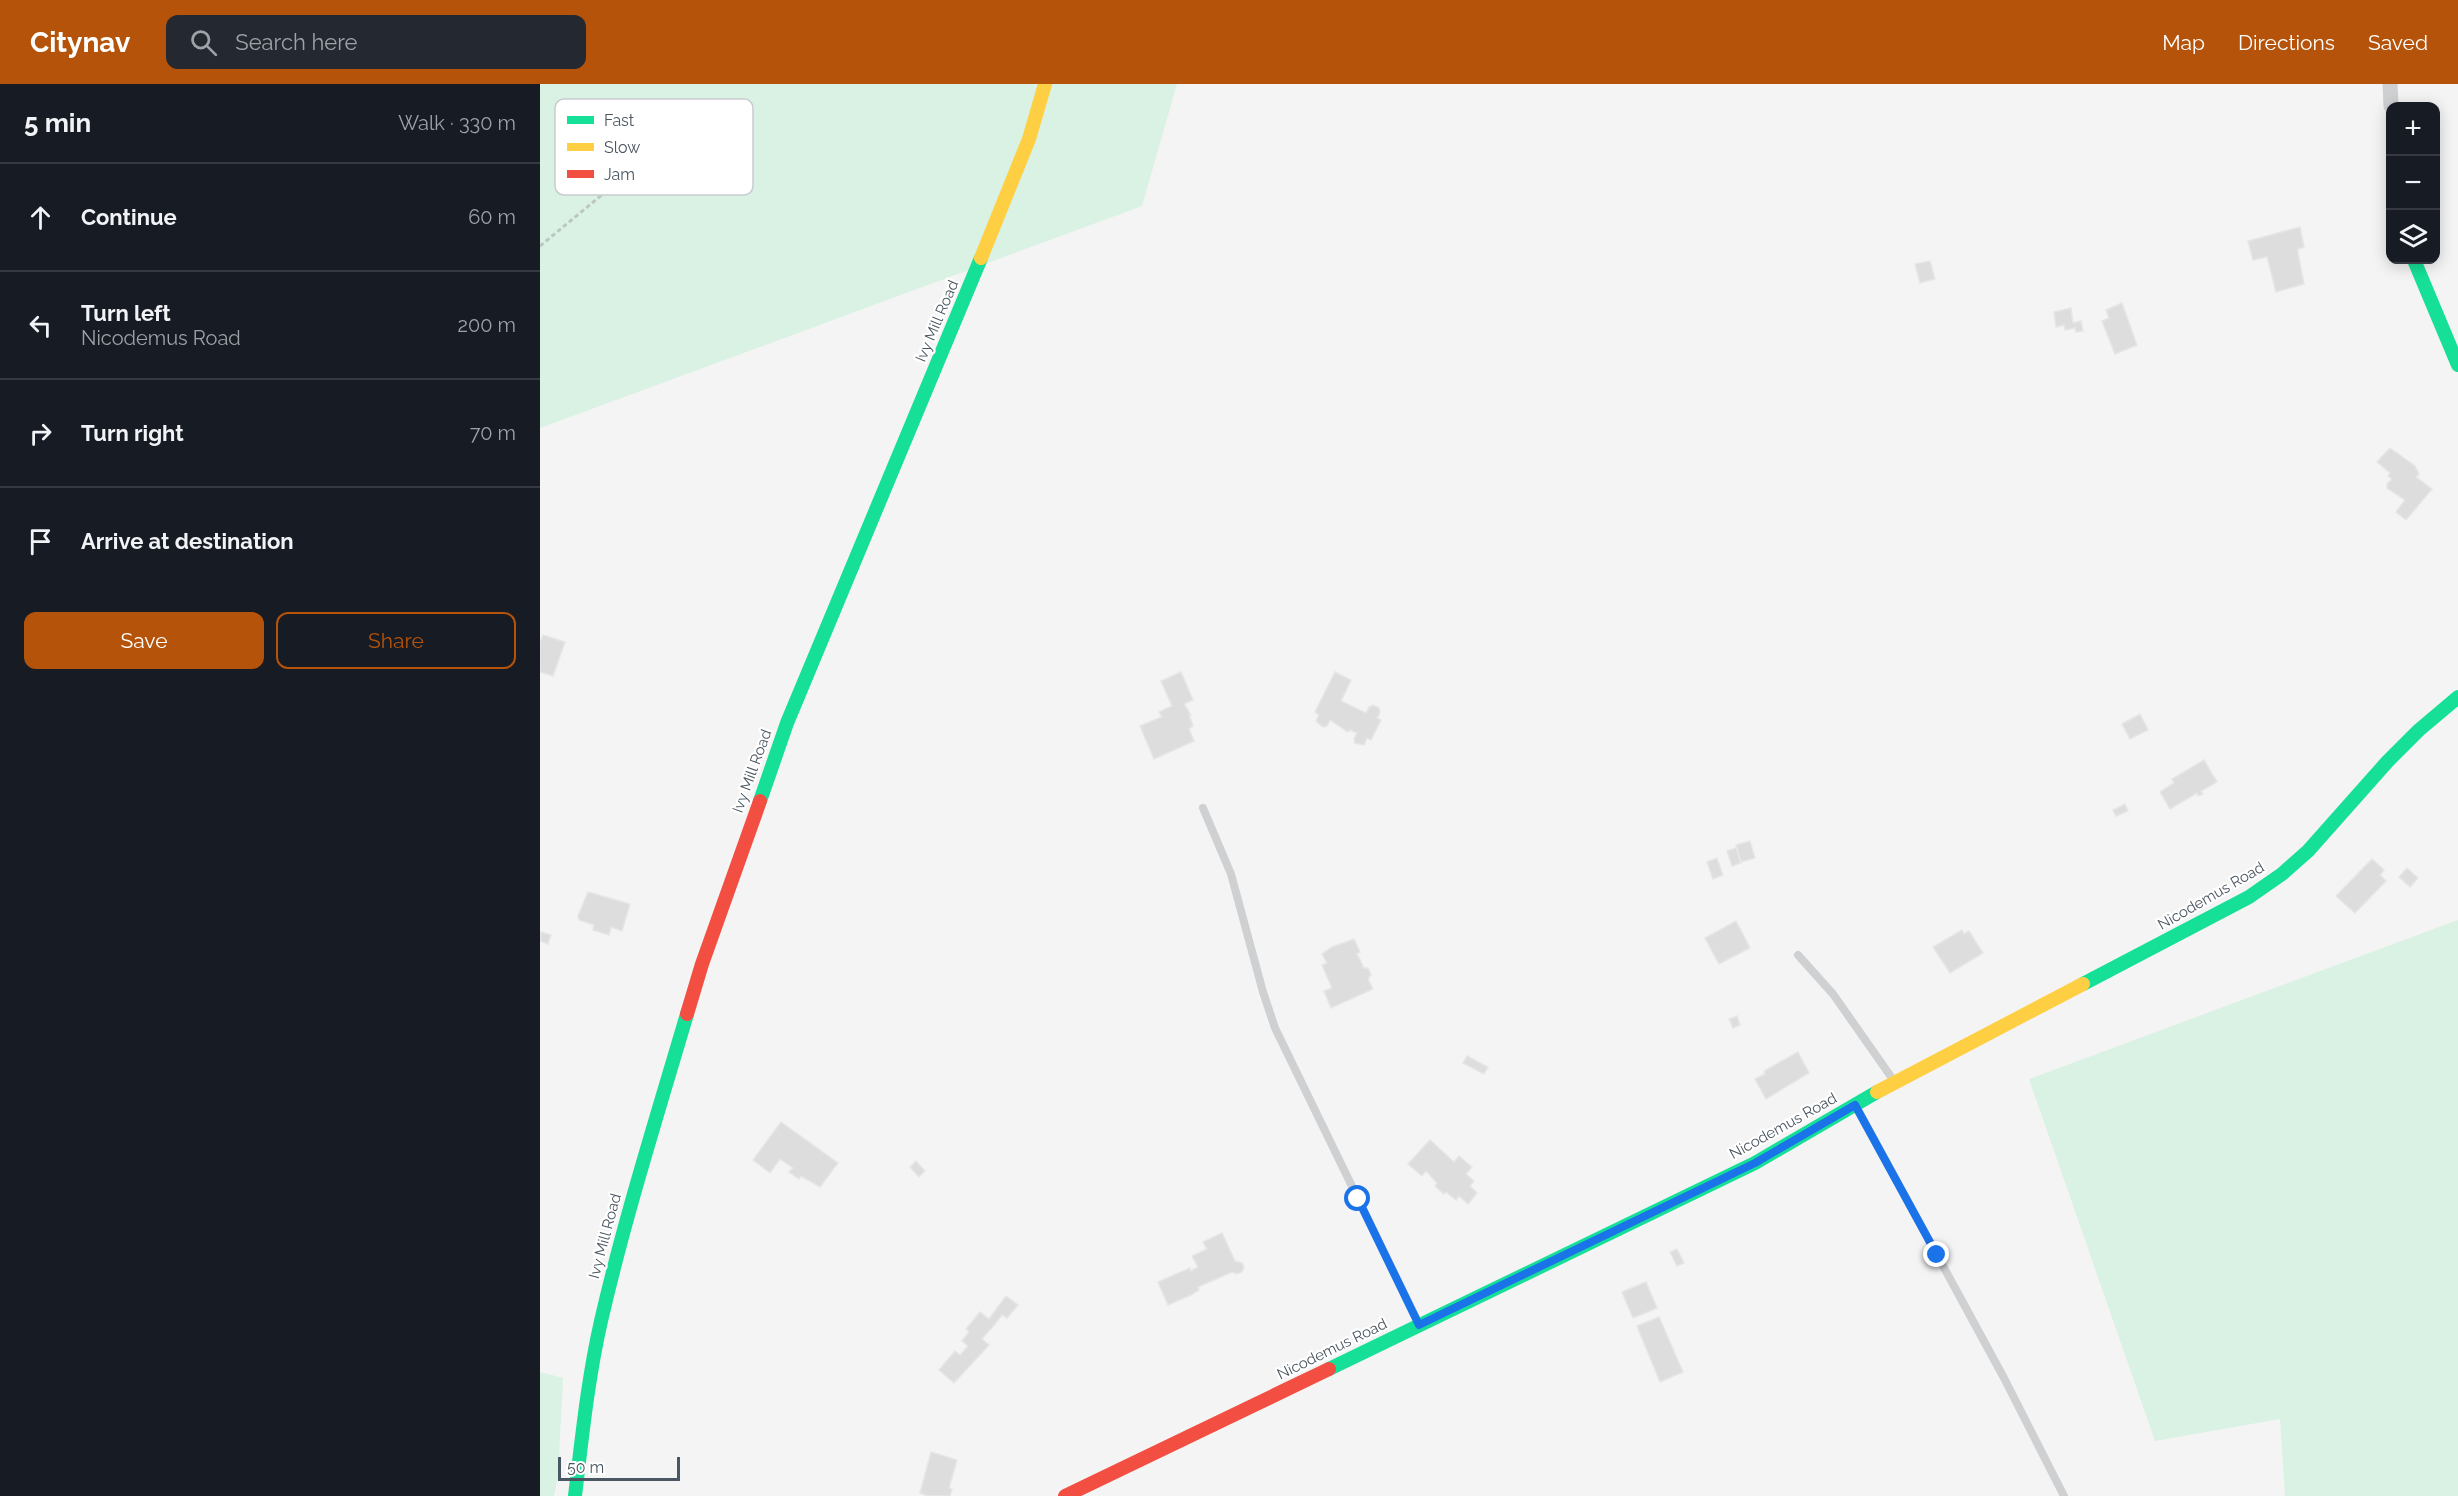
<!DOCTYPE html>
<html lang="en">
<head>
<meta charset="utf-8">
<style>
	body { margin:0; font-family:Raleway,sans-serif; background:#242831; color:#f1f3f6 }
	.controls { position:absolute; right:18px; top:18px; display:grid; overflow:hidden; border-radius:12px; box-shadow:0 3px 15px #0003 }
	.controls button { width:54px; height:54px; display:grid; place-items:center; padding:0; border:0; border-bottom:2px solid #363941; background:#171b24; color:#f1f3f6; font:30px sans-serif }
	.scale { position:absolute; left:18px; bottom:15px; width:122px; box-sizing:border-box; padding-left:6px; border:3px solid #4a5661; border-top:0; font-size:16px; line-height:21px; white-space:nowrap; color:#4a5661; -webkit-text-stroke:4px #fff; paint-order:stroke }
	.stop { position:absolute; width:18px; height:18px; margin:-14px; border:4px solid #1a73e8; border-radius:50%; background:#fff }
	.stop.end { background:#1a73e8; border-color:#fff; box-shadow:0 2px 6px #0008 }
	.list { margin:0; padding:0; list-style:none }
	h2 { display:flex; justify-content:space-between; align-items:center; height:78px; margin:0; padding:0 24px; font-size:26px }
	h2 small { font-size:20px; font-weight:400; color:#9ea1a6 }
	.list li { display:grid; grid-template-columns:39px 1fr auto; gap:18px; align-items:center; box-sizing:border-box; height:108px; padding:0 24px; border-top:2px solid #363941 }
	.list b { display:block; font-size:22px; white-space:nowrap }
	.list p { margin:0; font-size:20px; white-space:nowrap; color:#9ea1a6 }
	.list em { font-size:20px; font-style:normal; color:#9ea1a6 }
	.actions { display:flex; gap:12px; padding:18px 24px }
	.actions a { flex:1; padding:14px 0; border:2px solid #b45309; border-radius:12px; text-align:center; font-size:21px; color:#b45309 }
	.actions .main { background:#b45309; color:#fff }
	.icon { flex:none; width:33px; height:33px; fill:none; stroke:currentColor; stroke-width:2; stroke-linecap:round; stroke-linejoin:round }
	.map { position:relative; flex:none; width:1918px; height:1412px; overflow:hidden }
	header { display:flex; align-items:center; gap:36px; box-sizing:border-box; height:84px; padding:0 30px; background:#b45309; color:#fff }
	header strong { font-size:28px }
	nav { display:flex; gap:33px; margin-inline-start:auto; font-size:21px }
	.search { width:420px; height:54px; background:#242831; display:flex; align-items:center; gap:15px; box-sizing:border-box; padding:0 21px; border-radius:12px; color:#9ea1a6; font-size:22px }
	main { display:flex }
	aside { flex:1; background:#171b24 }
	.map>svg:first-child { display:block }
	.green { fill:#d9f2e3 }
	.building { fill:#ddddde; stroke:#e5e6e7; stroke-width:1.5 }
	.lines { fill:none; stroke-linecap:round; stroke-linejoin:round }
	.path { stroke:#bcc7c4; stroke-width:3; stroke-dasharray:4.5 3; stroke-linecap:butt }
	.lane { stroke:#ced0d2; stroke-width:8 }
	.street { stroke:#ced0d2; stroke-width:15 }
	.fast { stroke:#16e098; stroke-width:14 }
	.slow { stroke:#ffcf43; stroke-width:14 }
	.jam { stroke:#f24e42; stroke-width:14 }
	.route { stroke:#1a73e8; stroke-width:8 }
	.labels { text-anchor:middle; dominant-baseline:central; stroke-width:4.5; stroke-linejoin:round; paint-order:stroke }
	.street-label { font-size:15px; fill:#4a5661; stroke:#fff }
	.key { fill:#fff; stroke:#c9ccd0; stroke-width:1.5 }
	.key-label { font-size:16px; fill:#4a5661 }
</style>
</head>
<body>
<header>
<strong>Citynav</strong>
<div class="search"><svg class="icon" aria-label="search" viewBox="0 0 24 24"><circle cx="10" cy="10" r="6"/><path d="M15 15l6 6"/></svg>Search here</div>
<nav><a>Map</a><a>Directions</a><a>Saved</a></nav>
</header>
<main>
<aside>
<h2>5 min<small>Walk · 330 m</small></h2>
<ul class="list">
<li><svg class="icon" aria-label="ahead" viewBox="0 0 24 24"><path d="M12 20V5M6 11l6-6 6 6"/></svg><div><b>Continue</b></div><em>60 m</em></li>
<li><svg class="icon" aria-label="left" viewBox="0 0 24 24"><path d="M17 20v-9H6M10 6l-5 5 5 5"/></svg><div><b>Turn left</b><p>Nicodemus Road</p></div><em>200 m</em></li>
<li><svg class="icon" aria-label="right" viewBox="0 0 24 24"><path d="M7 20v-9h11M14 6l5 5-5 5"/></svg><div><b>Turn right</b></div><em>70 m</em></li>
<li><svg class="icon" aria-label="arrive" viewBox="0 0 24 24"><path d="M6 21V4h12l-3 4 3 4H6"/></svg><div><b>Arrive at destination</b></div></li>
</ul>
<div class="actions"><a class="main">Save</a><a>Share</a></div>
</aside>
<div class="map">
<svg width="1918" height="1412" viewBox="0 0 1918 1412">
	<rect width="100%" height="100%" fill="#f4f4f4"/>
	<!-- green -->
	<g class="green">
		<path d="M 0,0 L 637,0 L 602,122 L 0,344 Z"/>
		<path d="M 1918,836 L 1918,1412 L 1745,1412 L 1740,1335 L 1615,1357 L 1489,995 Z"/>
		<path d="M 0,1288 L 23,1294 L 18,1393 L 14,1412 L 0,1412 Z"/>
	</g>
	<!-- building -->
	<g class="building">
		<path d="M 1760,143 L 1764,163 L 1758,165 L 1758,169 L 1764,200 L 1736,208 L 1727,173 L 1713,176 L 1708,157 Z"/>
		<path d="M 1390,177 L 1395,195 L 1380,199 L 1375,180 Z"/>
		<path d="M 1582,219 L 1597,261 L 1575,270 L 1562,237 L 1569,234 L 1566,226 Z"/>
		<path d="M 1531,224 L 1533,239 L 1541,237 L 1543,247 L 1536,248 L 1535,244 L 1525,246 L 1524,241 L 1516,243 L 1514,228 Z"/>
		<path d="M 1850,364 L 1875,382 L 1879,390 L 1876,393 L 1892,405 L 1866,436 L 1856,428 L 1865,416 L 1847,404 L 1847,400 L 1852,395 L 1848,392 L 1850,389 L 1837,378 Z"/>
		<path d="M 3,551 L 25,558 L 13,592 L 0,588 L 0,559 Z"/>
		<path d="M 641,588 L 653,616 L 644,620 L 651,631 L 649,631 L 653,642 L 649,645 L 654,657 L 614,675 L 600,642 L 622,633 L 619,628 L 632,622 L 621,597 Z"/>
		<path d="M 795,588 L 811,596 L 801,617 L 826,629 L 829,623 L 833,621 L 839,624 L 840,629 L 837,634 L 841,636 L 831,656 L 827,654 L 824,661 L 815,659 L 814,655 L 817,649 L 810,646 L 808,648 L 790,636 L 787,642 L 783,643 L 776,637 L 779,631 L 775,628 Z"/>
		<path d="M 1600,630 L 1608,646 L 1590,655 L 1582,640 Z"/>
		<path d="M 1664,676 L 1677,698 L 1661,707 L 1663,710 L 1658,712 L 1657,709 L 1630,725 L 1620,708 L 1634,699 L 1632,695 Z"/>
		<path d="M 1585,720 L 1588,727 L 1576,732 L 1573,726 Z"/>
		<path d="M 1210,757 L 1215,774 L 1201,778 L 1196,761 Z"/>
		<path d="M 1196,764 L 1201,779 L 1192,782 L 1187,767 Z"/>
		<path d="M 1177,774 L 1183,791 L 1173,795 L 1167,778 Z"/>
		<path d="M 1832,775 L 1844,786 L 1840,791 L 1846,797 L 1815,829 L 1796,812 Z"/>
		<path d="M 1867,784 L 1878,794 L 1870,803 L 1859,793 Z"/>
		<path d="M 48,808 L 90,820 L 82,847 L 71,843 L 69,851 L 53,846 L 54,841 L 39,836 L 38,832 Z"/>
		<path d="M 1196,837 L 1210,864 L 1179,880 L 1165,854 Z"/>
		<path d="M 1422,846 L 1424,850 L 1429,847 L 1443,869 L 1410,889 L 1393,863 Z"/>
		<path d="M 1,848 L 11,851 L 8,860 L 0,857 Z"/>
		<path d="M 814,855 L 820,868 L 817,870 L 824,884 L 828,884 L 831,891 L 828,895 L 833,905 L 791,924 L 784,907 L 792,904 L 782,881 L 787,879 L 782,870 L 792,863 Z"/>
		<path d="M 1197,932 L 1200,941 L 1193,944 L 1189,935 Z"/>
		<path d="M 1258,968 L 1269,989 L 1226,1015 L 1215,995 L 1225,990 L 1224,987 Z"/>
		<path d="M 927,972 L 948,983 L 944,990 L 923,979 Z"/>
		<path d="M 241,1038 L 298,1079 L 280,1103 L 261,1092 L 259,1095 L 249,1088 L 253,1084 L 240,1075 L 230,1089 L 213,1076 Z"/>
		<path d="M 890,1056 L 914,1078 L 919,1072 L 932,1083 L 926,1090 L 934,1097 L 930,1102 L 937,1109 L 928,1120 L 919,1112 L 916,1116 L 906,1108 L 904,1110 L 895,1102 L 897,1099 L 886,1087 L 882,1092 L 868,1080 Z"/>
		<path d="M 376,1077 L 385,1087 L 379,1093 L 370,1083 Z"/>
		<path d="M 682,1149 L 695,1177 L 702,1179 L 704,1183 L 702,1188 L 697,1190 L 692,1188 L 658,1203 L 659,1206 L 651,1211 L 628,1221 L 618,1198 L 650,1184 L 651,1187 L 658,1183 L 652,1172 L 667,1165 L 663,1158 Z"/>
		<path d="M 1137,1165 L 1144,1179 L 1137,1182 L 1130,1168 Z"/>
		<path d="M 1106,1198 L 1117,1224 L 1093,1234 L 1082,1208 Z"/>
		<path d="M 466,1212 L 478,1221 L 467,1234 L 462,1231 L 455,1240 L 442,1255 L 449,1261 L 414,1299 L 399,1286 L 415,1267 L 420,1271 L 428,1262 L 422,1257 L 429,1248 L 426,1245 L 440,1228 L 449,1235 Z"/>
		<path d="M 1119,1233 L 1143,1288 L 1120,1298 L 1097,1242 Z"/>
		<path d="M 391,1368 L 417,1376 L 409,1404 L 412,1405 L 410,1412 L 388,1412 L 380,1409 Z"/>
	</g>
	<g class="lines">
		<!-- path -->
		<path class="path" d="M 0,162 L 86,91 L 163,75"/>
		<!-- lane -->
		<g class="lane">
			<path d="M 663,724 L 691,790 L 723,908 L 735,944 L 879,1240"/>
			<path d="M 1258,871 L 1293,910 L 1354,997"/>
			<path d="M 1316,1022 L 1464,1294 L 1524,1412"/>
		</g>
		<!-- street -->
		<path class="street" d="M 1850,0 L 1851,22"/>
		<!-- fast -->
		<g class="fast">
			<path d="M 1874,176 L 1918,281"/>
			<path d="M 220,717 L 247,639 L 441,174"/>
			<path d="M 1543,900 L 1709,813 L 1742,790 L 1768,767 L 1847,678 L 1879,646 L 1918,613"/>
			<path d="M 789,1285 L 1215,1079 L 1337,1008"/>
			<path d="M 35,1412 C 42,1353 48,1294 61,1237 C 85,1133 117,1032 147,930"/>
		</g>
		<!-- slow -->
		<g class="slow">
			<path d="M 441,174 L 489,55 L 505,0"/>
			<path d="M 1337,1008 L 1543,900"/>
		</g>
		<!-- jam -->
		<g class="jam">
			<path d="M 147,930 L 162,880 L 220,717"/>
			<path d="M 525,1412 L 789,1285"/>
		</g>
	</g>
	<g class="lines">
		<!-- route -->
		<path class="route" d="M 818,1115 L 879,1241 L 1215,1079 L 1315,1021 L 1397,1171"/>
	</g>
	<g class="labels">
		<!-- street labels -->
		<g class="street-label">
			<text transform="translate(397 237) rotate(-67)">Ivy Mill Road</text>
			<text transform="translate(212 687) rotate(-70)">Ivy Mill Road</text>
			<text transform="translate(1671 812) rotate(-30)">Nicodemus Road</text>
			<text transform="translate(1243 1042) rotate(-29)">Nicodemus Road</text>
			<text transform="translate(65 1152) rotate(-75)">Ivy Mill Road</text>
			<text transform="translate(792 1265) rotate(-26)">Nicodemus Road</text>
		</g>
	</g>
	<!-- legend -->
	<rect x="15" y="15" width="198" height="96" rx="9" class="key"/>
	<rect x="27" y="32" width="27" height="8" fill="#16e098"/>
	<rect x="27" y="59" width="27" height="8" fill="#ffcf43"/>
	<rect x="27" y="86" width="27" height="8" fill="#f24e42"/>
	<g class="key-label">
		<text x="64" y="42">Fast</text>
		<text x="64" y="69">Slow</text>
		<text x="64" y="96">Jam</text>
	</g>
</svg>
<div class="controls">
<button>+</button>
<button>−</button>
<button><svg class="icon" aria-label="layers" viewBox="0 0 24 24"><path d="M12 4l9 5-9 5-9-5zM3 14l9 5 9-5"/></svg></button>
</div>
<div class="scale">50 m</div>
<div class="stop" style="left:818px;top:1115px"></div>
<div class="stop end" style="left:1397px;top:1171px"></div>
</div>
</main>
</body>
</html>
